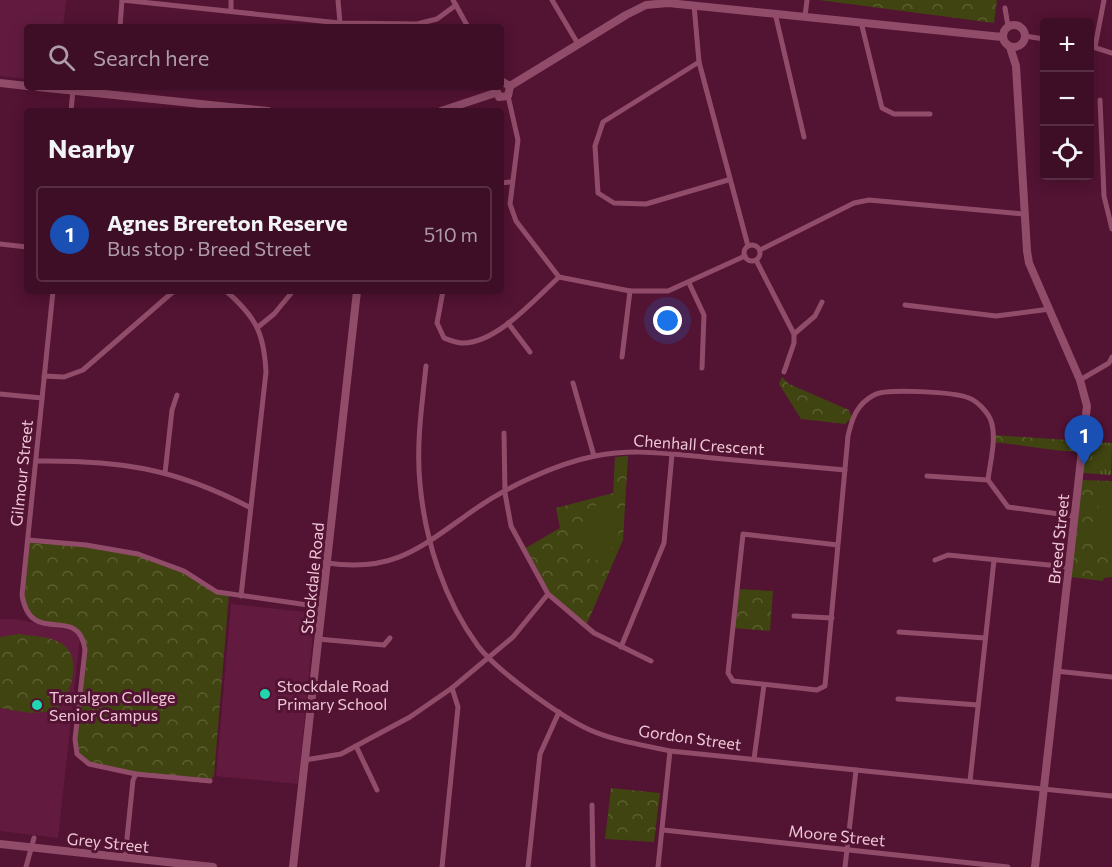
<!DOCTYPE html>
<html lang="en">
<head>
<meta charset="utf-8">
<style>
	body { margin:0; font-family:Commissioner,sans-serif; background:#45172e; color:#f1f3f6 }
	.controls { position:absolute; right:18px; top:18px; display:grid; overflow:hidden; border-radius:6px; box-shadow:0 3px 15px #0003 }
	.controls button { width:54px; height:54px; display:grid; place-items:center; padding:0; border:0; border-bottom:2px solid #572e43; background:#3e0e26; color:#f1f3f6; font:30px sans-serif }
	.you { position:absolute; left:668px; top:321px; width:21px; height:21px; margin:-15px; border:4px solid #fff; border-radius:50%; background:#1a73e8; box-shadow:0 0 0 9px #1a73e833 }
	.badge { display:grid; place-items:center; width:39px; height:39px; border-radius:50%; background:#21d5b0; color:#fff; font-size:20px; font-weight:700 }
	.pin { position:absolute; translate:-50% -50px; filter:drop-shadow(0 2px 3px #0008) }
	.pin::after { content:''; position:absolute; top:32px; width:21px; height:18px; background:inherit; clip-path:polygon(0 0,100% 0,50% 100%) }
	.list { margin:0; padding:0; list-style:none }
	h2 { display:flex; justify-content:space-between; align-items:center; height:78px; margin:0; padding:0 24px; font-size:26px }
	h2 small { font-size:20px; font-weight:400; color:#ad9ca7 }
	.list li { display:grid; grid-template-columns:39px 1fr auto; gap:18px; align-items:center; box-sizing:border-box; height:96px; margin:0 12px 12px; padding:0 12px; border:2px solid #572e43; border-radius:6px }
	.list b { display:block; font-size:22px; white-space:nowrap }
	.list p { margin:0; font-size:20px; white-space:nowrap; color:#ad9ca7 }
	.list em { font-size:20px; font-style:normal; color:#ad9ca7 }
	.icon { flex:none; width:33px; height:33px; fill:none; stroke:currentColor; stroke-width:2; stroke-linecap:round; stroke-linejoin:round }
	.map { position:relative; flex:none; width:1112px; height:867px; overflow:hidden }
	.search { position:absolute; background:#3e0e26; box-shadow:0 3px 15px #0003; left:24px; top:24px; width:480px; height:66px; display:flex; align-items:center; gap:15px; box-sizing:border-box; padding:0 21px; border-radius:6px; color:#ad9ca7; font-size:22px }
	.panel { position:absolute; background:#3e0e26; box-shadow:0 3px 15px #0003; left:24px; top:108px; width:480px; height:186px; border-radius:6px }
	.map>svg:first-child { display:block }
	.built { fill:#621b3f }
	.grass { fill:url(#grass-tufts) }
	.park { fill:url(#park-crowns) }
	.pitch { fill:#404410 }
	.lines { fill:none; stroke-linecap:round; stroke-linejoin:round }
	.street { stroke:#914c6a; stroke-width:5 }
	.secondary { stroke:#914c6a; stroke-width:8 }
	.poi-dot { fill:#21d5b0; stroke:#531333; stroke-width:2 }
	.labels { text-anchor:middle; dominant-baseline:central; stroke-width:6; stroke-linejoin:round; paint-order:stroke }
	.street-label { font-size:16px; fill:#eec6d5; stroke:#531333 }
	.poi-label { font-size:16px; fill:#eec6d5; stroke:#531333; text-anchor:start }
</style>
</head>
<body>
<div class="map">
<svg width="1112" height="867" viewBox="0 0 1112 867">
	<defs>
		<pattern id="grass-tufts" width="24" height="20" patternUnits="userSpaceOnUse" patternTransform="scale(1.5)"><rect width="24" height="20" fill="#404410"/><path d="M3 7l-1-3M5 7V3M7 7l1-3M15 17l-1-3M17 17v-4M19 17l1-3" fill="none" stroke="#5c5e32"/></pattern>
		<pattern id="park-crowns" width="20" height="18" patternUnits="userSpaceOnUse" patternTransform="scale(1.5)"><rect width="20" height="18" fill="#404410"/><path d="M2 6a3 3 0 1 1 6 0M12 15a3 3 0 1 1 6 0" fill="none" stroke="#5c5e32"/></pattern>
	</defs>
	<rect width="100%" height="100%" fill="#531333"/>
	<!-- built -->
	<g class="built">
		<path d="M 0,0 L 66,0 L 63,27 L 27,27 L 27,79 L 0,76 Z"/>
		<path d="M 231,604 L 315,613 L 298,784 L 216,776 Z"/>
		<path d="M 0,619 L 16,619 L 73,631 L 80,639 L 58,838 L 0,831 Z"/>
	</g>
	<!-- grass -->
	<path class="grass" d="M 1084,441 L 1112,443 L 1111,475 L 1081,473 Z"/>
	<!-- park -->
	<g class="park">
		<path d="M 819,0 L 997,0 L 994,23 Z"/>
		<path d="M 782,377 L 789,384 L 849,410 L 852,418 L 845,424 L 801,419 L 779,384 Z"/>
		<path d="M 993,435 L 1084,441 L 1082,452 C 1051,451 1023,445 993,442 Z"/>
		<path d="M 628,456 L 623,540 L 586,626 L 548,594 L 522,550 L 560,528 L 556,508 L 613,493 L 615,457 Z"/>
		<path d="M 1082,480 L 1112,481 L 1112,577 L 1104,578 L 1103,581 L 1071,577 Z"/>
		<path d="M 28,540 L 138,554 L 184,571 L 217,592 L 229,594 L 214,776 L 210,781 C 172,777 106,778 77,754 L 75,739 L 85,650 L 75,628 L 34,621 L 22,595 Z"/>
		<path d="M 737,589 L 773,591 L 770,631 L 732,628 Z"/>
		<path d="M 18,634 C 32,636 48,636 61,643 C 84,658 71,695 56,711 L 30,713 L 0,708 L 0,637 Z"/>
		<path d="M 611,788 L 660,793 L 654,842 L 605,839 Z"/>
	</g>
	<!-- pitch -->
	<g class="pitch">
		<path d="M 1099,497 L 1112,498 L 1109,525 L 1097,523 Z"/>
		<path d="M 591,505 L 622,509 L 618,536 L 614,536 L 610,562 L 582,558 Z"/>
		<path d="M 1097,525 L 1109,527 L 1107,553 L 1094,552 Z"/>
	</g>
	<g class="lines">
		<!-- street -->
		<g class="street">
			<path d="M 122,0 L 340,23 L 417,24 L 437,19 L 456,5"/>
			<path d="M 338,0 L 340,23"/>
			<path d="M 453,0 L 468,27"/>
			<path d="M 552,0 L 578,44"/>
			<path d="M 694,5 L 699,62 L 748,246"/>
			<path d="M 1005,8 L 1008,26"/>
			<path d="M 231,11 L 231,0"/>
			<path d="M 775,13 L 804,137"/>
			<path d="M 805,16 L 807,0"/>
			<path d="M 861,22 L 882,108 L 894,114 L 930,114"/>
			<path d="M 120,27 L 122,0"/>
			<path d="M 1025,36 L 1044,39"/>
			<path d="M 1090,46 L 1112,53"/>
			<path d="M 1095,47 L 1104,0"/>
			<path d="M 699,62 L 603,122 L 595,146 L 598,193 L 614,203 L 646,204 L 728,180"/>
			<path d="M 508,96 L 518,140 L 510,204 L 516,221 L 559,277 L 630,291 L 668,291 L 745,256"/>
			<path d="M 1100,100 L 1104,196 L 1112,229"/>
			<path d="M 71,111 L 73,90"/>
			<path d="M 501,183 L 511,182"/>
			<path d="M 0,244 L 27,247"/>
			<circle cx="752" cy="253" r="8"/>
			<path d="M 760,250 L 854,203 L 869,200 L 1023,214"/>
			<path d="M 756,260 L 794,334 L 794,343 L 784,372"/>
			<path d="M 689,283 L 704,315 L 702,368"/>
			<path d="M 53,291 L 22,595 C 31,649 79,602 85,650 L 75,739 L 77,754 L 89,764 L 136,774 L 133,780 L 125,858"/>
			<path d="M 226,291 C 256,317 264,333 266,372 L 241,596"/>
			<path d="M 443,291 L 437,323 L 444,338 C 449,340 456,343 462,343 C 496,344 535,299 559,277"/>
			<path d="M 905,305 L 996,316 L 1050,309"/>
			<path d="M 508,323 L 530,352"/>
			<path d="M 258,327 L 274,314 L 293,291"/>
			<path d="M 794,334 L 815,316 L 822,302"/>
			<path d="M 622,357 L 630,291"/>
			<path d="M 426,366 C 422,405 416,445 420,484 C 425,540 444,600 478,646 C 497,671 561,717 590,730 C 615,741 643,745 670,751 L 1112,796"/>
			<path d="M 44,376 L 64,377 L 83,370 L 174,291"/>
			<path d="M 1080,380 L 1109,363 L 1112,357"/>
			<path d="M 573,383 L 594,456"/>
			<path d="M 0,394 L 42,398"/>
			<path d="M 504,433 L 505,493 L 511,526 L 548,594 L 594,633 L 651,661"/>
			<path d="M 36,461 C 119,460 174,468 249,507"/>
			<path d="M 165,473 L 172,410 L 177,395"/>
			<path d="M 927,476 L 988,480"/>
			<path d="M 28,540 L 86,545 L 138,554 L 184,571 L 217,592 L 322,607"/>
			<path d="M 838,545 L 743,534 L 728,673 L 733,681 L 817,690 L 825,686 L 848,436 C 852,418 857,404 874,395 C 886,388 955,392 969,398 C 977,401 988,412 991,421 C 997,438 990,462 988,480 L 1008,507 L 1074,516"/>
			<path d="M 935,560 L 948,555 L 1069,567"/>
			<path d="M 327,563 C 393,573 420,548 471,512 C 504,488 555,464 595,456 C 635,448 673,454 713,458 C 757,462 801,466 845,470"/>
			<path d="M 794,616 L 832,618"/>
			<path d="M 899,632 L 985,638"/>
			<path d="M 318,639 L 384,645 L 390,638"/>
			<path d="M 621,647 L 664,543 L 672,454"/>
			<path d="M 1056,671 L 1112,677"/>
			<path d="M 898,699 L 978,705"/>
			<path d="M 356,746 L 377,790"/>
			<path d="M 754,759 L 764,685"/>
			<path d="M 305,760 L 341,754 L 410,717 L 452,688 L 513,637 L 548,594"/>
			<path d="M 136,774 L 210,781"/>
			<path d="M 970,781 L 994,560"/>
			<path d="M 592,805 L 593,867"/>
			<path d="M 663,830 L 1008,867"/>
			<path d="M 26,867 L 34,838"/>
			<path d="M 442,867 L 458,707 L 452,688"/>
			<path d="M 528,867 L 540,754 L 559,712"/>
			<path d="M 658,867 L 670,751"/>
			<path d="M 845,867 L 856,770"/>
		</g>
		<!-- secondary -->
		<g class="secondary">
			<circle cx="1014" cy="36" r="11"/>
			<path d="M 1010,47 L 1016,66 L 1027,251 L 1029,263 L 1080,380 L 1087,406 L 1035,867"/>
			<path d="M 0,83 L 27,86"/>
			<path d="M 510,86 L 626,15 L 646,5 L 668,3 L 1002,37"/>
			<path d="M 38,87 L 268,111"/>
			<path d="M 495,87 L 499,97 L 508,96 L 510,86 L 501,81"/>
			<path d="M 441,111 L 495,93"/>
			<path d="M 0,844 L 213,867"/>
			<path d="M 293,867 L 357,291"/>
		</g>
	</g>
	<!-- markers -->
	<g class="poi-dot">
		<circle cx="265" cy="694" r="6"/>
		<circle cx="37" cy="705" r="6"/>
	</g>
	<g class="labels">
		<!-- street labels -->
		<g class="street-label">
			<text transform="translate(699 444) rotate(4)">Chenhall Crescent</text>
			<text transform="translate(21 473) rotate(-84)">Gilmour Street</text>
			<text transform="translate(1058 539) rotate(-84)">Breed Street</text>
			<text transform="translate(312 578) rotate(-84)">Stockdale Road</text>
			<text transform="translate(690 737) rotate(8)">Gordon Street</text>
			<text transform="translate(837 835) rotate(6)">Moore Street</text>
			<text transform="translate(108 842) rotate(6)">Grey Street</text>
		</g>
		<!-- poi labels -->
		<g class="poi-label">
			<text x="277" y="685">Stockdale Road<tspan x="277" dy="18">Primary School</tspan></text>
			<text x="49" y="696">Traralgon College<tspan x="49" dy="18">Senior Campus</tspan></text>
		</g>
	</g>
</svg>
<div class="controls">
<button>+</button>
<button>−</button>
<button><svg class="icon" aria-label="locate" viewBox="0 0 24 24"><circle cx="12" cy="12" r="6"/><path d="M12 2v4M12 18v4M2 12h4M18 12h4"/></svg></button>
</div>
<div class="you"></div>
<div class="pin badge" style="left:1084px;top:465px;background:#1a4fb4">1</div>
<div class="search"><svg class="icon" aria-label="search" viewBox="0 0 24 24"><circle cx="10" cy="10" r="6"/><path d="M15 15l6 6"/></svg>Search here</div>
<section class="panel">
<h2>Nearby<small></small></h2>
<ul class="list">
<li><span class="badge" style="background:#1a4fb4">1</span><div><b>Agnes Brereton Reserve</b><p>Bus stop · Breed Street</p></div><em>510 m</em></li>
</ul>
</section>
</div>
</body>
</html>
